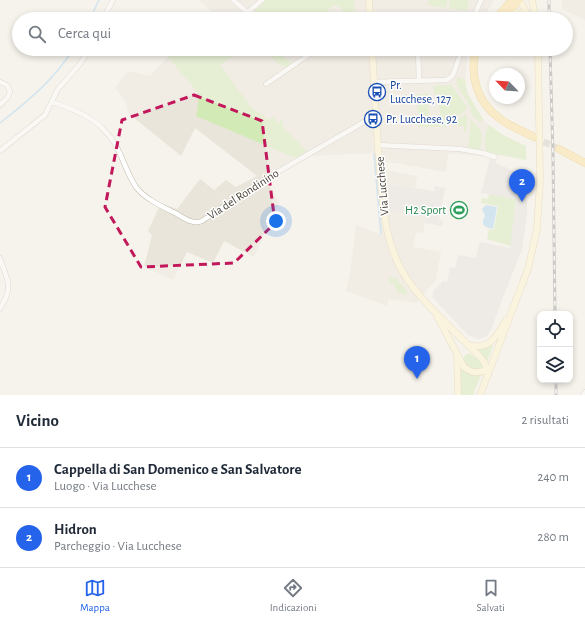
<!DOCTYPE html>
<html lang="it">
<head>
<meta charset="utf-8">
<style>
	body { margin:0; font-family:"Alegreya Sans",sans-serif; background:#f6f6f7; color:#1f2937 }
	.controls { position:absolute; right:12px; bottom:12px; display:grid; overflow:hidden; border-radius:8px; box-shadow:0 2px 6px #0003 }
	.controls button { width:36px; height:36px; display:grid; place-items:center; padding:0; border:0; border-bottom:1px solid #e0e1e3; background:#fff; color:#1f2937; font:20px sans-serif }
	.compass { position:absolute; left:489px; top:68px; width:36px; height:36px; border-radius:50%; background:#fff; box-shadow:0 2px 6px #0003; rotate:295deg }
	.you { position:absolute; left:276px; top:221px; width:14px; height:14px; margin:-10px; border:3px solid #fff; border-radius:50%; background:#1a73e8; box-shadow:0 0 0 6px #1a73e833 }
	.badge { display:grid; place-items:center; width:26px; height:26px; border-radius:50%; background:#2563eb; color:#fff; font-size:13px; font-weight:700 }
	.pin { position:absolute; translate:-50% -33px; filter:drop-shadow(0 1px 2px #0008) }
	.pin::after { content:''; position:absolute; top:21px; width:14px; height:12px; background:inherit; clip-path:polygon(0 0,100% 0,50% 100%) }
	.list { margin:0; padding:0; list-style:none }
	h2 { display:flex; justify-content:space-between; align-items:center; height:52px; margin:0; padding:0 16px; font-size:17px }
	h2 small { font-size:13px; font-weight:400; color:#747a83 }
	.list li { display:grid; grid-template-columns:26px 1fr auto; gap:12px; align-items:center; box-sizing:border-box; height:60px; padding:0 16px; border-top:1px solid #e0e1e3 }
	.list b { display:block; font-size:15px; white-space:nowrap }
	.list p { margin:0; font-size:13px; white-space:nowrap; color:#747a83 }
	.list em { font-size:13px; font-style:normal; color:#747a83 }
	.icon { flex:none; width:22px; height:22px; fill:none; stroke:currentColor; stroke-width:2; stroke-linecap:round; stroke-linejoin:round }
	.map { position:relative; flex:none; width:585px; height:395px; overflow:hidden }
	.search { position:absolute; background:#fff; box-shadow:0 2px 6px #0003; left:12px; right:12px; top:12px; height:44px; display:flex; align-items:center; gap:10px; box-sizing:border-box; padding:0 14px; border-radius:22px; color:#747a83; font-size:15px }
	.sheet { height:172px; background:#fff }
	nav { display:flex; justify-content:space-around; align-items:center; box-sizing:border-box; height:56px; border-top:1px solid #e0e1e3; background:#fff; font-size:11px; color:#747a83 }
	nav a { display:grid; justify-items:center; gap:2px }
	nav .on { color:#2563eb }
	.map>svg:first-child { display:block }
	.residential { fill:#eae5da }
	.green { fill:#d2eab5 }
	.parking { fill:#e5e3e0 }
	.water { fill:#a9d4f2 }
	.lines { fill:none; stroke-linecap:round; stroke-linejoin:round }
	.stream { stroke:#a9d4f2; stroke-width:1.5 }
	.primary-tunnel { stroke:#d4d0c8; stroke-width:7; stroke-dasharray:7 3.5; stroke-linecap:butt }
	.street-casing { stroke:#c2bbae; stroke-width:5.5 }
	.secondary-casing { stroke:#d6c79b; stroke-width:7 }
	.primary-casing { stroke:#e6c16a; stroke-width:8 }
	.street { stroke:#fff; stroke-width:4.5 }
	.secondary { stroke:#fff3cd; stroke-width:6 }
	.primary { stroke:#ffe39c; stroke-width:7 }
	.rail-casing { stroke:#9a9a9a; stroke-width:3 }
	.rail { stroke:#fff; stroke-width:1.5; stroke-dasharray:4.5; stroke-linecap:butt }
	.marked { fill:none; stroke:#c2185b; stroke-width:3; stroke-dasharray:8 5; stroke-linejoin:round }
	.labels { text-anchor:middle; dominant-baseline:central; stroke-width:3; stroke-linejoin:round; paint-order:stroke }
	.transit-label { font-size:12px; fill:#164399; stroke:#fff; text-anchor:start }
	.street-label { font-size:12px; fill:#4b4439; stroke:#fff }
	.leisure-label { font-size:12px; fill:#27864d; stroke:#fff; text-anchor:end }
</style>
</head>
<body>
<div class="map">
<svg width="585" height="395" viewBox="0 0 585 395">
	<rect width="100%" height="100%" fill="#f6f3ec"/>
	<!-- residential -->
	<g class="residential">
		<path d="M 199,0 L 494,0 L 483,19 L 213,19 L 218,17 Z"/>
		<path d="M 562,0 L 585,0 L 585,20 L 562,9 Z"/>
		<path d="M 175,49 L 468,49 L 465,80 L 466,88 L 471,99 L 480,116 L 488,124 L 503,135 L 526,146 L 526,160 L 487,153 L 486,157 L 453,153 L 448,154 L 446,172 L 384,161 L 384,170 L 417,176 L 415,188 L 389,184 L 409,214 L 426,217 L 423,234 L 416,232 L 413,247 L 441,252 L 436,280 L 416,303 L 388,299 L 387,306 L 346,291 L 350,273 L 356,225 L 380,234 L 373,153 L 310,156 L 266,181 L 279,203 L 254,257 L 224,241 L 213,263 L 187,252 L 173,280 L 144,266 L 152,235 L 148,231 L 161,203 L 177,209 L 200,179 L 214,190 L 226,180 L 236,187 L 257,176 L 195,128 L 181,156 L 128,113 L 126,102 L 115,88 L 128,71 L 150,76 Z"/>
	</g>
	<!-- green -->
	<g class="green">
		<path d="M 266,0 L 353,0 L 354,1 L 356,19 L 340,19 L 345,15 L 339,6 L 337,7 L 335,5 L 326,11 L 327,13 L 319,19 L 313,12 L 304,18 L 301,17 L 298,19 L 247,19 Z"/>
		<path d="M 429,0 L 447,0 L 446,8 L 428,5 Z"/>
		<path d="M 450,0 L 469,0 L 467,11 L 449,8 Z"/>
		<path d="M 175,49 L 242,49 L 220,65 L 250,106 L 269,120 L 273,117 L 278,123 L 281,120 L 283,123 L 283,128 L 307,151 L 297,157 L 293,157 L 196,116 C 198,107 200,98 195,89 L 168,57 Z"/>
		<path d="M 266,49 L 276,49 L 285,60 L 287,58 L 291,63 L 286,67 L 281,65 L 275,61 Z"/>
		<path d="M 457,77 L 465,80 L 467,93 L 483,119 L 480,123 L 472,114 C 472,101 453,89 457,77 Z"/>
		<path d="M 451,85 L 467,107 L 466,110 L 446,125 L 446,127 L 418,127 L 417,94 L 428,94 L 429,119 L 440,118 L 439,94 L 434,94 L 434,86 Z"/>
		<path d="M 465,114 L 467,117 L 466,132 L 463,132 L 464,126 L 451,125 Z"/>
		<path d="M 471,119 L 482,133 L 481,147 L 477,151 L 468,149 Z"/>
		<path d="M 489,125 L 503,135 L 526,146 L 526,160 L 486,152 C 484,144 485,131 489,125 Z"/>
		<path d="M 489,194 L 516,199 L 511,246 L 487,239 L 489,229 L 494,230 L 498,206 L 481,203 L 482,198 L 488,199 Z"/>
		<path d="M 389,278 L 395,278 L 395,279 L 397,279 L 398,282 L 400,283 L 404,288 L 407,291 L 406,295 L 398,293 L 394,284 L 390,283 Z"/>
		<path d="M 491,345 L 493,346 L 488,360 L 486,360 L 476,350 Z"/>
		<path d="M 469,353 L 481,362 L 483,367 L 482,370 C 473,370 462,368 464,356 Z"/>
		<path d="M 460,367 L 473,375 L 481,375 L 473,395 L 461,395 Z"/>
	</g>
	<!-- parking -->
	<g class="parking">
		<path d="M 490,158 L 496,160 L 496,163 L 516,172 L 522,177 L 527,193 L 527,214 L 522,250 L 502,300 L 492,328 L 488,335 L 482,338 L 478,339 L 468,335 L 432,297 L 433,291 L 443,281 L 447,282 L 450,267 L 455,268 L 458,255 L 476,258 L 479,244 L 481,242 L 510,248 L 516,199 L 481,193 Z"/>
		<path d="M 389,184 L 434,191 L 435,186 L 445,188 L 439,220 L 443,221 L 442,226 L 425,223 L 426,217 L 389,210 L 387,192 L 389,189 Z"/>
	</g>
	<!-- water -->
	<path class="water" d="M 486,205 L 497,207 L 493,229 L 486,227 L 483,224 L 483,221 L 485,216 L 482,209 Z"/>
	<g class="lines">
		<!-- stream -->
		<g class="stream">
			<path d="M 90,19 L 99,0"/>
			<path d="M 0,123 C 27,102 55,79 73,49"/>
			<path d="M 374,154 L 381,234"/>
		</g>
		<!-- primary-tunnel -->
		<path class="primary-tunnel" d="M 534,137 L 559,149"/>
		<!-- street casing -->
		<g class="street-casing">
			<g id="street">
				<path d="M 233,0 L 246,11 L 248,12 L 262,0"/>
				<path d="M 103,19 L 113,0"/>
				<path d="M 473,19 L 481,0"/>
				<path d="M 418,49 L 419,81"/>
				<path d="M 0,82 L 7,85 L 10,91 L 8,97 L 0,105"/>
				<path d="M 374,82 L 447,80 L 453,75 L 462,49"/>
				<path d="M 266,84 L 317,49"/>
				<path d="M 52,102 C 70,108 92,116 105,131 C 122,148 123,168 136,187 C 145,199 163,207 177,214 C 184,218 193,225 202,221 L 262,181 L 376,115"/>
				<path d="M 378,145 L 460,149 L 483,153 L 495,157"/>
				<path d="M 0,151 L 45,115 L 58,89 L 79,65 L 90,49"/>
				<path d="M 0,258 C 3,269 11,282 7,294 C 6,299 2,304 0,309"/>
				<path d="M 583,395 L 585,392"/>
			</g>
		</g>
		<!-- secondary casing -->
		<g class="secondary-casing">
			<g id="secondary">
				<path d="M 369,0 L 370,19"/>
				<path d="M 520,0 L 527,14 L 533,19"/>
				<path d="M 532,0 L 536,19"/>
				<path d="M 510,11 L 527,14"/>
				<path d="M 372,49 C 375,90 376,130 380,171 C 383,209 385,246 407,279 C 428,309 457,333 482,359 L 486,366 L 488,375"/>
				<path d="M 437,316 L 464,367 C 472,374 480,374 489,368"/>
				<path d="M 468,345 C 490,351 496,337 506,320"/>
				<path d="M 457,356 L 458,395"/>
				<path d="M 480,395 L 528,269 L 537,229 L 540,181 L 538,49"/>
			</g>
		</g>
		<!-- primary casing -->
		<g class="primary-casing">
			<g id="primary">
				<path d="M 496,19 L 512,0"/>
				<path d="M 502,19 L 519,0"/>
				<path d="M 476,49 C 469,75 477,102 499,118 C 509,126 522,131 534,137"/>
				<path d="M 559,149 L 585,163"/>
			</g>
		</g>
		<!-- street -->
		<use href="#street" class="street"/>
		<!-- secondary -->
		<use href="#secondary" class="secondary"/>
		<!-- primary -->
		<use href="#primary" class="primary"/>
		<!-- rail casing -->
		<g class="rail-casing">
			<g id="rail">
				<path d="M 549,0 L 549,19"/>
				<path d="M 550,49 L 553,156 L 555,314"/>
				<path d="M 556,380 L 556,395"/>
			</g>
		</g>
		<!-- rail -->
		<use href="#rail" class="rail"/>
	</g>
	<!-- marked area -->
	<path d="M0 0H585V395H0ZM 194,95 L 262,121 L 275,223 L 234,263 L 141,267 L 105,207 L 122,120 Z" fill="#f6f3ec" fill-opacity=".55" fill-rule="evenodd"/>
	<path class="marked" d="M 194,95 L 262,121 L 275,223 L 234,263 L 141,267 L 105,207 L 122,120 Z"/>
	<!-- icons -->
	<defs>
		<g id="bus-ring" transform="scale(0.9)"><circle r="9.5" fill="#fff" stroke="#1a4fb4" stroke-width="1.5"/><path d="M-5-6H5V4H4V6H2V4H-2V6H-4V4H-5ZM-3.5-4V0h7V-4ZM-3.5 1.2v1.5H-2V1.2ZM2 1.2v1.5H3.5V1.2Z" fill="#1a4fb4"/></g>
		<g id="stadium-ring" transform="scale(0.9)"><circle r="9.5" fill="#fff" stroke="#2e9e5b" stroke-width="1.5"/><path d="M0-5a6.5 5 0 1 0 0 10a6.5 5 0 1 0 0-10ZM-3.5-1.8h7v3.6h-7Z" fill="#2e9e5b"/></g>
	</defs>
	<g fill-rule="evenodd">
		<use href="#bus-ring" x="377" y="92"/>
		<use href="#bus-ring" x="373" y="119"/>
		<use href="#stadium-ring" x="459" y="210"/>
	</g>
	<g class="labels">
		<!-- transit labels -->
		<g class="transit-label">
			<text x="390" y="85">Pr.<tspan x="390" dy="14">Lucchese, 127</tspan></text>
			<text x="386" y="119">Pr. Lucchese, 92</text>
		</g>
		<!-- street labels -->
		<g class="street-label">
			<text transform="translate(382 186) rotate(-95)">Via Lucchese</text>
			<text transform="translate(243 194) rotate(-33)">Via del Rondinino</text>
		</g>
		<!-- leisure labels -->
		<g class="leisure-label">
			<text x="446" y="210">H2 Sport</text>
		</g>
	</g>
</svg>
<div class="controls">
<button><svg class="icon" aria-label="locate" viewBox="0 0 24 24"><circle cx="12" cy="12" r="6"/><path d="M12 2v4M12 18v4M2 12h4M18 12h4"/></svg></button>
<button><svg class="icon" aria-label="layers" viewBox="0 0 24 24"><path d="M12 4l9 5-9 5-9-5zM3 14l9 5 9-5"/></svg></button>
</div>
<svg class="compass" viewBox="-18 -18 36 36"><path d="M0-13l5 13h-10z" fill="#e53935"/><path d="M0 13l5-13h-10z" fill="#747a83"/></svg>
<div class="you"></div>
<div class="pin badge" style="left:417px;top:379px">1</div>
<div class="pin badge" style="left:522px;top:202px">2</div>
<div class="search"><svg class="icon" aria-label="search" viewBox="0 0 24 24"><circle cx="10" cy="10" r="6"/><path d="M15 15l6 6"/></svg>Cerca qui</div>
</div>
<section class="sheet">
<h2>Vicino<small>2 risultati</small></h2>
<ul class="list">
<li><span class="badge">1</span><div><b>Cappella di San Domenico e San Salvatore</b><p>Luogo · Via Lucchese</p></div><em>240 m</em></li>
<li><span class="badge">2</span><div><b>Hidron</b><p>Parcheggio · Via Lucchese</p></div><em>280 m</em></li>
</ul>
</section>
<nav>
<a class="on"><svg class="icon" aria-label="map" viewBox="0 0 24 24"><path d="M3 6l6-2 6 2 6-2v14l-6 2-6-2-6 2zM9 4v14M15 6v14"/></svg>Mappa</a>
<a><svg class="icon" aria-label="directions" viewBox="0 0 24 24"><path d="M12 3l9 9-9 9-9-9zM9 14v-3h6M13 9l2 2-2 2"/></svg>Indicazioni</a>
<a><svg class="icon" aria-label="saved" viewBox="0 0 24 24"><path d="M7 4h10v16l-5-4-5 4z"/></svg>Salvati</a>
</nav>
</body>
</html>
